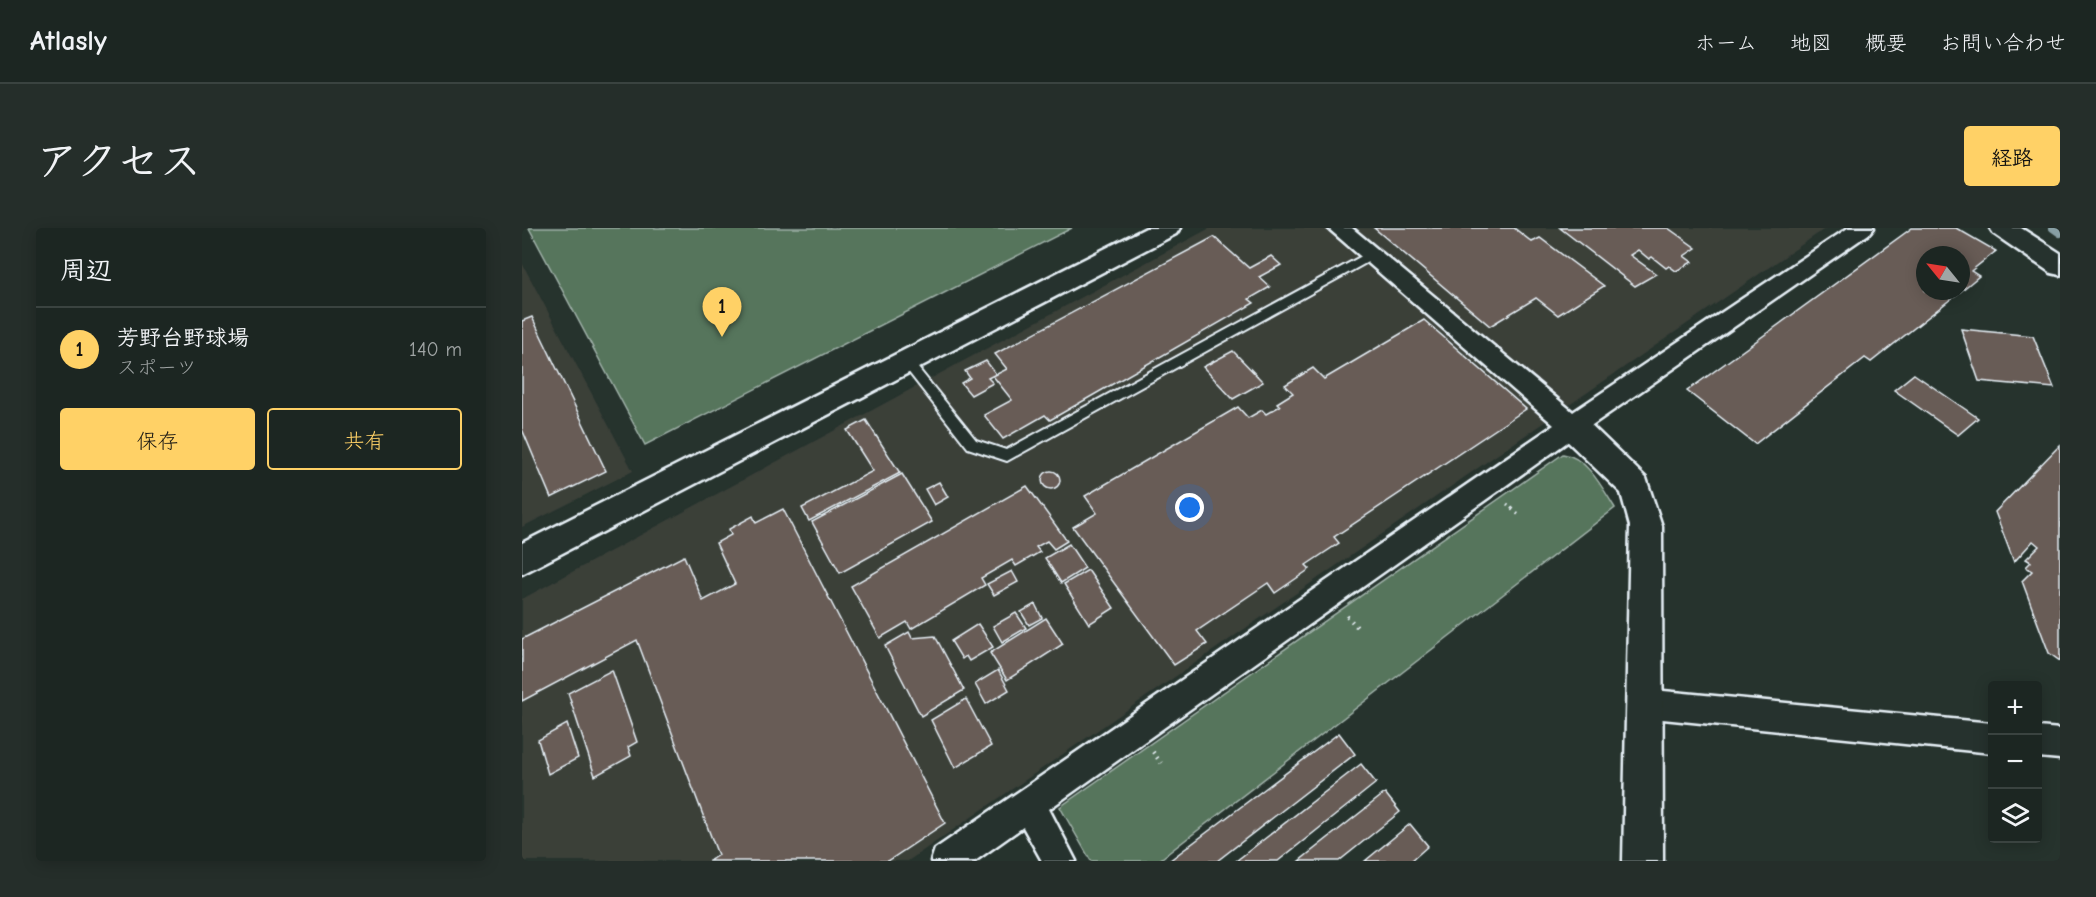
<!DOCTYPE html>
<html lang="ja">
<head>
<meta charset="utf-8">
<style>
	body { margin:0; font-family:"Comic Neue","Klee One",sans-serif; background:#252e2a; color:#f1f3f6 }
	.controls { position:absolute; right:18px; bottom:18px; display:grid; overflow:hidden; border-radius:6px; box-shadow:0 3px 15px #0003 }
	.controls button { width:54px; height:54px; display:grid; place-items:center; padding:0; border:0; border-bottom:2px solid #3a4340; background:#1c2622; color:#f1f3f6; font:30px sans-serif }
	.compass { position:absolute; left:1394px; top:18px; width:54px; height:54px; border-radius:50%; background:#1c2622; box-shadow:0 3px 15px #0003; rotate:300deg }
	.you { position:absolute; left:668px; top:280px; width:21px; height:21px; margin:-15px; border:4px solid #fff; border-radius:50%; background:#1a73e8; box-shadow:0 0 0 9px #1a73e833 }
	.badge { display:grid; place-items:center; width:39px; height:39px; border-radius:50%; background:#ffd166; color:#111; font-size:20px; font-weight:700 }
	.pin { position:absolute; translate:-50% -50px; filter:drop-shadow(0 2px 3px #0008) }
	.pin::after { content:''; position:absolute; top:32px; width:21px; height:18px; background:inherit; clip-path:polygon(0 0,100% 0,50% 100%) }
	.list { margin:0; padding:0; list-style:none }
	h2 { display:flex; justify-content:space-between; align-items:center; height:78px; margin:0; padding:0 24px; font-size:26px }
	h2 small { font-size:20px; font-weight:400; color:#a0a5a5 }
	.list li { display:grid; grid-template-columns:39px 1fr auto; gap:18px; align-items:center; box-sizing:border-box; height:84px; padding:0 24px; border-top:2px solid #3a4340 }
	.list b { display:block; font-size:22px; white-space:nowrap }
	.list p { margin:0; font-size:20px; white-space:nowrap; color:#a0a5a5 }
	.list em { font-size:20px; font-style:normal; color:#a0a5a5 }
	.actions { display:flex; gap:12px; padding:18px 24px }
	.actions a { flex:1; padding:14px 0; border:2px solid #ffd166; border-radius:6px; text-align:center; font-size:21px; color:#ffd166 }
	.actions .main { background:#ffd166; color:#111 }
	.icon { flex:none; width:33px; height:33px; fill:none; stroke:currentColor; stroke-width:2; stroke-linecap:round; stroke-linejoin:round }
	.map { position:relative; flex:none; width:1538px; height:633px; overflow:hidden; border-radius:6px }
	header { display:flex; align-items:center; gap:36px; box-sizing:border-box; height:84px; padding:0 30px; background:#1c2622; border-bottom:2px solid #3a4340 }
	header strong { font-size:28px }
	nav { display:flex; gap:33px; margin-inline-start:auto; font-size:21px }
	.intro { display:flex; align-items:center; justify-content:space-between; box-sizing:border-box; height:144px; padding:0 36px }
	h1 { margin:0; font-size:42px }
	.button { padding:15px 27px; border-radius:6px; background:#ffd166; color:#111; font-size:21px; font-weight:700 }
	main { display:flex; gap:36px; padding:0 36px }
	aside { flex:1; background:#1c2622; border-radius:6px; box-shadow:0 3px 15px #0003 }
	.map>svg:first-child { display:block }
	.built { fill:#3a3f39 }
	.green { fill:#57745b; stroke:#a0b2aa; stroke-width:1.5 }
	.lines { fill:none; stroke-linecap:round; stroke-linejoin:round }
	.stream { stroke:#879fa4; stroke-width:8 }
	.building { fill:#685c56; stroke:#e8f1f8; stroke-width:1.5 }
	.lane-casing { stroke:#e8f1f8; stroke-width:4 }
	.street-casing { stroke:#e8f1f8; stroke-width:5 }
	.secondary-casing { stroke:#e8f1f8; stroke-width:5 }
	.path-far1 { stroke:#e8f1f8; stroke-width:3; stroke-dasharray:1.5 4; stroke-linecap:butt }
	.path { stroke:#e8f1f8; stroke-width:4; stroke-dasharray:1.5 5; stroke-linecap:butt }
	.lane { fill:#26332d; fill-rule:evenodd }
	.street { fill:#26332d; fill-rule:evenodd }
	.secondary { fill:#26332d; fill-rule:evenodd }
</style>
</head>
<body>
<header>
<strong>Atlasly</strong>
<nav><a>ホーム</a><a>地図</a><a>概要</a><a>お問い合わせ</a></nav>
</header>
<div class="intro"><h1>アクセス</h1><a class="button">経路</a></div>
<main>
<aside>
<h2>周辺<small></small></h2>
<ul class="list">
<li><span class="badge">1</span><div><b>芳野台野球場</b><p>スポーツ</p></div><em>140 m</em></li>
</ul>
<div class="actions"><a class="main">保存</a><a>共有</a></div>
</aside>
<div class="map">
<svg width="1538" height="633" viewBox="0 0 1538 633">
	<rect width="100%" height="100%" fill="#26332d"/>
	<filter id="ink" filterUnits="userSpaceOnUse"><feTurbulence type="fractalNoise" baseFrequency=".0167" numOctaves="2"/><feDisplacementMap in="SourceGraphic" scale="12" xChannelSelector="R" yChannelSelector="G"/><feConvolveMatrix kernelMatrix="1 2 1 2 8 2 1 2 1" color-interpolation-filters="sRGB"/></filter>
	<g filter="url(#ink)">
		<!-- built -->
		<g class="built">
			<path d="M 688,0 L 1304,0 L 386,633 L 0,633 L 0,371 Z"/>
			<path d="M 0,35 L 111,243 L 0,299 Z"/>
		</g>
		<!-- green -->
		<g class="green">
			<path d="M 7,0 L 550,0 L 123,217 Z"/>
			<path d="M 1041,226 C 1065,229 1081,261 1093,280 L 636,633 L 569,633 L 538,579 Z"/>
		</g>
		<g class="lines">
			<!-- stream -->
			<path class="stream" d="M 1531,0 L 1538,5"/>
		</g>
		<!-- building -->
		<g class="building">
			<path d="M 852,0 L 992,0 L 1010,14 L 1018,10 L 1082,58 L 1036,87 L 1014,70 L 968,98 Z"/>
			<path d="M 1038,0 L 1146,0 L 1174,20 L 1162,28 L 1170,34 L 1154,43 L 1147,38 L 1144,40 L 1130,29 L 1127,31 L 1116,22 L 1108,27 L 1134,46 L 1113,58 Z"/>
			<path d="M 1390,0 L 1434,0 L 1474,23 L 1449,43 L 1457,48 L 1439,63 L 1439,27 L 1403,27 L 1403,63 L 1439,63 L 1349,134 L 1343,130 L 1233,216 L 1165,163 Z"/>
			<path d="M 692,9 L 727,40 L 749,28 L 759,37 L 737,49 L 748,59 L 727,71 L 732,75 L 528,192 L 523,187 L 481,211 L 462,187 L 490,172 L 471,148 L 485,141 L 473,126 Z"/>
			<path d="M 10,89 L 84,243 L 29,270 L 0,201 L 0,93 Z"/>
			<path d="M 902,92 L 1004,181 L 812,309 L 817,315 L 784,337 L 788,341 L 753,365 L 746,355 L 675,403 L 685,416 L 652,437 L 551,299 L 575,285 L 563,268 L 716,179 L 726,190 L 740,182 L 744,186 L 758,178 L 755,175 L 771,165 L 763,157 L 791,140 L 802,151 Z"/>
			<path d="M 1439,101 L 1511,108 L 1532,160 L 1457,153 Z"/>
			<path d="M 711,123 L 741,154 L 711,171 L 681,139 Z"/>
			<path d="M 464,133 L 474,146 L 466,150 L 471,155 L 449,167 L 439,155 L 448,150 L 443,143 Z"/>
			<path d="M 1392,146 L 1456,190 L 1436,207 L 1372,162 Z"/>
			<path d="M 344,192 L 378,245 L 287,293 L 280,280 L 351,243 L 325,202 Z"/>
			<path d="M 1538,217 L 1538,433 L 1527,425 L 1500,353 L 1510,343 L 1504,339 L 1509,334 L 1504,331 L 1517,318 L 1511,313 L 1492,334 L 1473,284 Z"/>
			<circle cx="529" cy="252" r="9"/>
			<path d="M 380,246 L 410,294 L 318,345 L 290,294 Z"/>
			<path d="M 417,254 L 426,269 L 412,277 L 403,261 Z"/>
			<path d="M 505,258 L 545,313 L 532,321 L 525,313 L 514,319 L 518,324 L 494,338 L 490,332 L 459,350 L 463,357 L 389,401 L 385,394 L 358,410 L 329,358 Z"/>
			<path d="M 261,281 L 423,595 L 366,633 L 187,633 L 196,627 L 115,412 L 0,473 L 0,411 L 162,328 L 181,373 L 213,356 L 194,315 L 209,307 L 207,301 L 231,288 L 234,295 Z"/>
			<path d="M 547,316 L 563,340 L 539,355 L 523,330 Z"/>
			<path d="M 566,342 L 592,380 L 567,396 L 542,356 Z"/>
			<path d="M 490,343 L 496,354 L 472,367 L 465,356 Z"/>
			<path d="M 513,376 L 520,390 L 507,397 L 499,384 Z"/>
			<path d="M 494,385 L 504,400 L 480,414 L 471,398 Z"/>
			<path d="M 524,390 L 541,416 L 485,452 L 468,425 Z"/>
			<path d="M 456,396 L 471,419 L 447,433 L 444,428 L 440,431 L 429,413 Z"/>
			<path d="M 387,404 L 390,410 L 413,408 L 442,462 L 399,488 L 363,418 Z"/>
			<path d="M 90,442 L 115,514 L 106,519 L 109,528 L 73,548 L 46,465 Z"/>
			<path d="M 476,442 L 487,462 L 464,476 L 453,456 Z"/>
			<path d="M 444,471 L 469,518 L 433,540 L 409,492 Z"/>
			<path d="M 45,496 L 56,530 L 26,546 L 16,512 Z"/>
			<path d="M 817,505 L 833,526 L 695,633 L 647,633 Z"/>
			<path d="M 839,536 L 854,555 L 756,633 L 714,633 Z"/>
			<path d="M 863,565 L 878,584 L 817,633 L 777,633 Z"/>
			<path d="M 888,596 L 906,618 L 889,633 L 843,633 Z"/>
		</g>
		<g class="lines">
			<!-- lane casing -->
			<g class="lane-casing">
				<path id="lane" d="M 849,23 L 854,27 L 853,30 L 485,233 L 446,220 L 378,133 L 380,130 L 388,130 L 454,212 L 484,222 Z"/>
			</g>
			<!-- street casing -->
			<g class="street-casing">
				<g id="street">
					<path d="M 806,0 L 830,0 L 1051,184 L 1326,0 L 1352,0 L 1348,5 L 1044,215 L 527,581 L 554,633 L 520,633 L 501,599 L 453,633 L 409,633 L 413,621 L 1032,197 Z"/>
					<path d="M 1121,461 L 1470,495 L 1470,525 L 1121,489 L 1110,485 L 1106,475 L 1110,465 Z"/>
					<path d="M 1516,499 L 1538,501 L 1538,531 L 1516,529 Z"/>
				</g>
			</g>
			<!-- secondary casing -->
			<g class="secondary-casing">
				<g id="secondary">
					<path d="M 624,0 L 658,0 L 654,6 L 0,346 L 0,315 Z"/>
					<path d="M 1468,0 L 1499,0 L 1538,25 L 1538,47 L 1529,45 L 1472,6 Z"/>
					<path d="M 1050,186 L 1061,189 L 1124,250 L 1140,298 L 1141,633 L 1101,633 L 1108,298 L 1099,265 L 1039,207 L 1035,198 L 1039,189 Z"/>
				</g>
			</g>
			<!-- path-far1 -->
			<path class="path-far1" d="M 985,276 L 992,282"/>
			<!-- path -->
			<g class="path">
				<path d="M 990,281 L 999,288"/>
				<path d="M 825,388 L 835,399"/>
				<path d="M 631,524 L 639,535"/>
			</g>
			<!-- lane -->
			<use href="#lane" class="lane"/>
			<!-- street -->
			<use href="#street" class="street"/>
			<!-- secondary -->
			<use href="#secondary" class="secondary"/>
		</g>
	</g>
</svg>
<div class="controls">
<button>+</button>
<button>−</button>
<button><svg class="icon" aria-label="layers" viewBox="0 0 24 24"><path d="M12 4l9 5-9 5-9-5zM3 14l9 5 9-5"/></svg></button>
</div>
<svg class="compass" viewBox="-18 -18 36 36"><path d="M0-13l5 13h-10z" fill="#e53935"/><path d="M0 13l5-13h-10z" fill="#a0a5a5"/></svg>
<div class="you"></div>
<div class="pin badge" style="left:200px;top:109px">1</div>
</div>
</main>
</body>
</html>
